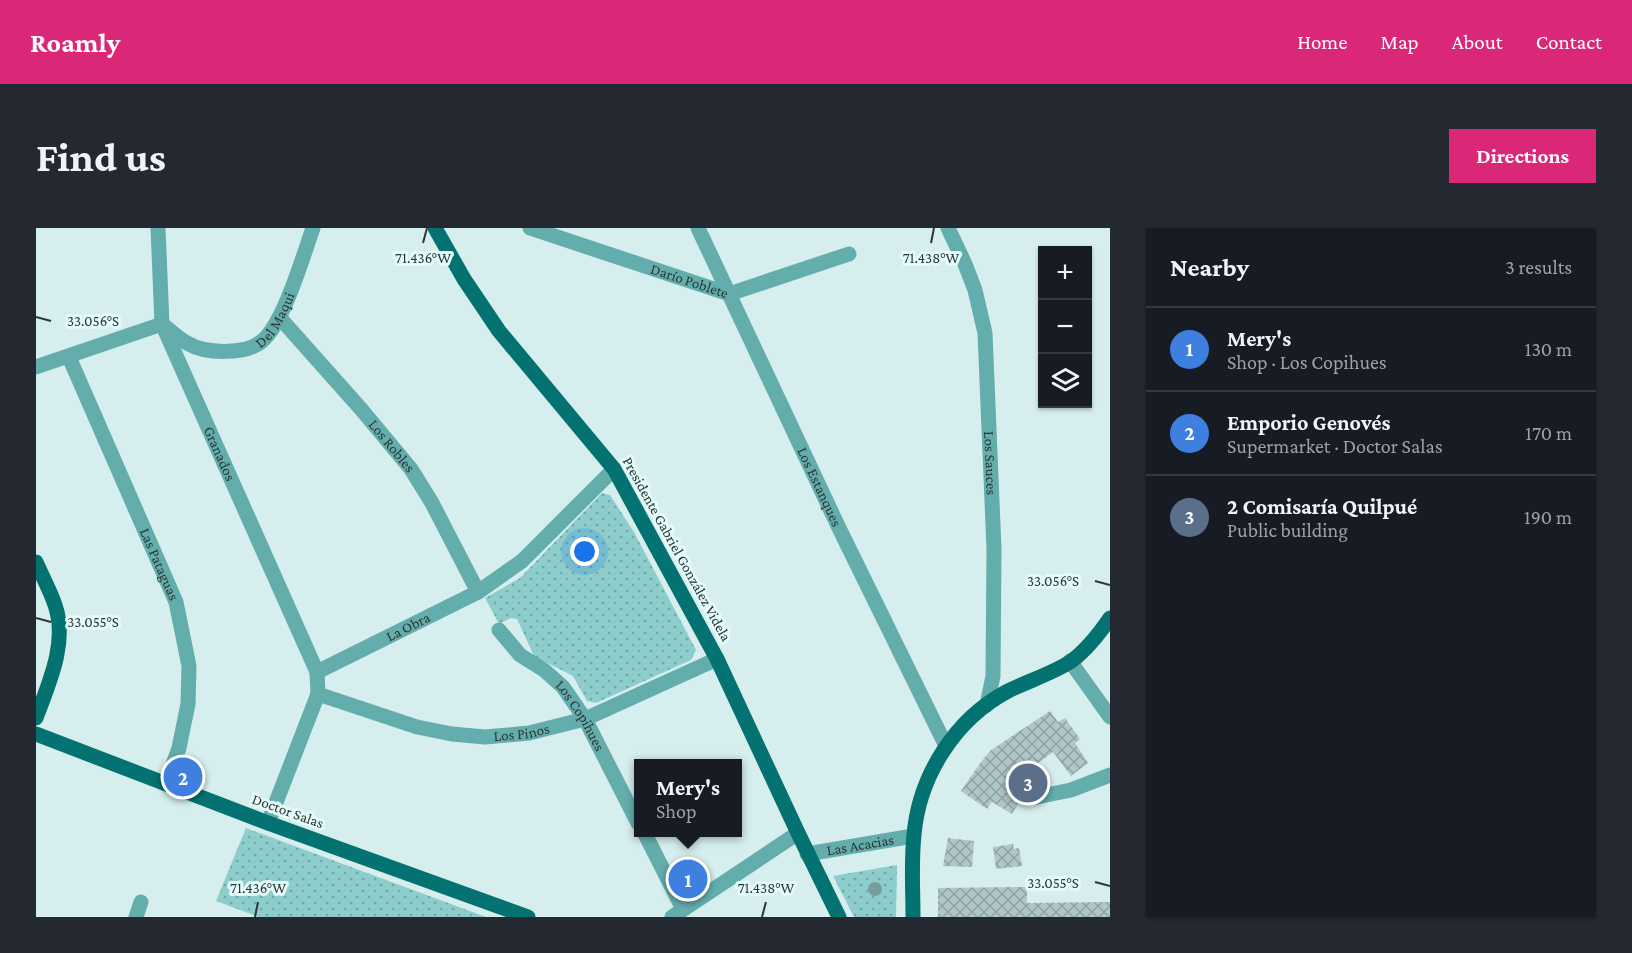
<!DOCTYPE html>
<html lang="en">
<head>
<meta charset="utf-8">
<style>
	body { margin:0; font-family:"Crimson Pro",serif; background:#242831; color:#f1f3f6 }
	.controls { position:absolute; right:18px; top:18px; display:grid; overflow:hidden; border-radius:0px; box-shadow:0 2px 4px #0004 }
	.controls button { width:54px; height:54px; display:grid; place-items:center; padding:0; border:0; border-bottom:2px solid #363941; background:#171b24; color:#f1f3f6; font:30px sans-serif }
	.you { position:absolute; left:549px; top:324px; width:21px; height:21px; margin:-15px; border:4px solid #fff; border-radius:50%; background:#1a73e8; box-shadow:0 0 0 9px #1a73e833 }
	.badge { display:grid; place-items:center; width:39px; height:39px; border-radius:50%; background:#db2777; color:#fff; font-size:20px; font-weight:700 }
	.pin { position:absolute; translate:-50% -50%; border:3px solid #fff; box-shadow:0 2px 6px #0006 }
	.popup { position:absolute; left:598px; top:531px; width:108px; height:78px; box-sizing:border-box; display:grid; place-content:center; border-radius:0px; background:#171b24; filter:drop-shadow(0 2px 4px #0005); font-size:20px; white-space:nowrap; color:#9ea1a6 }
	.popup b { font-size:22px; color:#f1f3f6 }
	.popup::after { content:''; position:absolute; left:50%; top:100%; margin-left:-12px; border:12px solid transparent; border-top-color:#171b24 }
	.list { margin:0; padding:0; list-style:none }
	h2 { display:flex; justify-content:space-between; align-items:center; height:78px; margin:0; padding:0 24px; font-size:26px }
	h2 small { font-size:20px; font-weight:400; color:#9ea1a6 }
	.list li { display:grid; grid-template-columns:39px 1fr auto; gap:18px; align-items:center; box-sizing:border-box; height:84px; padding:0 24px; border-top:2px solid #363941 }
	.list b { display:block; font-size:22px; white-space:nowrap }
	.list p { margin:0; font-size:20px; white-space:nowrap; color:#9ea1a6 }
	.list em { font-size:20px; font-style:normal; color:#9ea1a6 }
	.icon { flex:none; width:33px; height:33px; fill:none; stroke:currentColor; stroke-width:2; stroke-linecap:round; stroke-linejoin:round }
	.map { position:relative; flex:none; width:1074px; height:689px; overflow:hidden; border-radius:0px }
	header { display:flex; align-items:center; gap:36px; box-sizing:border-box; height:84px; padding:0 30px; background:#db2777; color:#fff }
	header strong { font-size:28px }
	nav { display:flex; gap:33px; margin-inline-start:auto; font-size:21px }
	.intro { display:flex; align-items:center; justify-content:space-between; box-sizing:border-box; height:144px; padding:0 36px }
	h1 { margin:0; font-size:42px }
	.button { padding:15px 27px; border-radius:0px; background:#db2777; color:#fff; font-size:21px; font-weight:700 }
	main { display:flex; gap:36px; padding:0 36px }
	aside { flex:1; background:#171b24; border-radius:0px; box-shadow:0 2px 4px #0004 }
	.map>svg:first-child { display:block }
	.park { fill:url(#park-dots) }
	.building { fill:url(#building-cross-hatch) }
	.lines { fill:none; stroke-linecap:round; stroke-linejoin:round }
	.minor { stroke:#63aead; stroke-width:15 }
	.major { stroke:#037271; stroke-width:15 }
	.tree { fill:#769d9c }
	.ticks { fill:none; stroke:#2d3636; stroke-width:2 }
	.labels { text-anchor:middle; dominant-baseline:central; stroke-width:6; stroke-linejoin:round; paint-order:stroke }
	.street-label { font-size:15px; fill:#2d3636; stroke:#e3fbfa }
	.ticks-label { font-size:15px; text-anchor:middle; fill:#2d3636; stroke:#e3fbfa; stroke-width:6; stroke-linejoin:round; paint-order:stroke }
</style>
</head>
<body>
<header>
<strong>Roamly</strong>
<nav><a>Home</a><a>Map</a><a>About</a><a>Contact</a></nav>
</header>
<div class="intro"><h1>Find us</h1><a class="button">Directions</a></div>
<main>
<div class="map">
<svg width="1074" height="689" viewBox="0 0 1074 689">
	<defs>
		<pattern id="park-dots" width="8" height="8" patternUnits="userSpaceOnUse" patternTransform="scale(1.5)"><rect width="8" height="8" fill="#8dcdcc"/><path d="M2 2h.1M6 6h.1" fill="none" stroke="#74a7a6" stroke-width="1.8" stroke-linecap="round"/></pattern>
		<pattern id="building-cross-hatch" width="8" height="8" patternUnits="userSpaceOnUse" patternTransform="scale(1.5)"><rect width="8" height="8" fill="#b0c7c7"/><path d="M0 0l8 8M0 8l8-8" fill="none" stroke="#90a2a2"/></pattern>
	</defs>
	<rect width="100%" height="100%" fill="#d6eeed"/>
	<!-- park -->
	<g class="park">
		<path d="M 566,265 L 574,267 L 598,304 L 660,422 L 655,432 L 560,475 L 551,473 L 537,448 L 498,428 L 481,391 L 475,390 L 463,396 L 449,370 L 484,350 Z"/>
		<path d="M 210,600 L 450,689 L 223,689 L 180,673 Z"/>
		<path d="M 861,637 L 860,689 L 818,689 L 797,648 Z"/>
	</g>
	<!-- building -->
	<g class="building">
		<path d="M 1014,483 L 1022,494 L 1029,490 L 1044,511 L 1039,515 L 1052,535 L 1035,548 L 1017,524 L 993,542 L 982,559 L 989,565 L 976,586 L 956,574 L 951,581 L 925,563 L 945,534 L 955,522 Z"/>
		<path d="M 912,610 L 938,613 L 936,639 L 907,638 Z"/>
		<path d="M 977,616 L 978,621 L 983,620 L 986,638 L 960,641 L 957,619 Z"/>
		<path d="M 991,659 L 991,675 L 1074,674 L 1074,689 L 902,689 L 902,660 Z"/>
	</g>
	<g class="lines">
		<!-- minor -->
		<g class="minor">
			<path id="s1" d="M 122,0 L 126,96 L 281,444"/>
			<path id="s2" d="M 494,0 L 693,66 L 813,26"/>
			<path id="s3" d="M 662,0 L 803,300 L 910,518"/>
			<path id="s4" d="M 912,0 L 929,36 L 939,62 L 949,105 L 958,321 L 957,448 L 951,477"/>
			<path id="s5" d="M 244,90 L 325,181 L 375,241 L 396,275 L 442,364"/>
			<path id="s6" d="M 33,129 L 140,374 L 153,438 L 152,476 L 143,520 L 130,556"/>
			<path id="s7" d="M 0,139 L 126,96 C 134,102 142,110 151,115 C 169,126 210,127 226,113 C 248,95 267,28 277,0"/>
			<path id="s8" d="M 463,402 L 484,427 L 508,442 L 527,459 L 549,491 L 602,595"/>
			<path d="M 1034,433 L 1074,489"/>
			<path id="s9" d="M 282,466 L 381,499 L 416,506 L 449,509 L 493,505 L 549,491 L 681,431"/>
			<path d="M 1001,569 L 1035,562 L 1074,547"/>
			<path id="s10" d="M 232,595 L 282,466 L 281,444 L 442,364 L 486,333 L 578,241"/>
			<path d="M 608,604 L 647,681"/>
			<path id="s11" d="M 771,626 L 877,608"/>
			<path d="M 100,689 L 105,674"/>
			<path d="M 636,689 L 762,605"/>
		</g>
		<!-- major -->
		<g class="major">
			<path d="M 399,0 L 428,51 L 463,103 L 578,241 L 681,431 L 762,605 L 803,689"/>
			<path d="M 0,334 C 6,348 14,362 19,377 C 32,414 13,455 0,490"/>
			<path d="M 0,506 L 232,595 L 492,689"/>
			<path d="M 877,689 C 877,662 875,634 878,607 C 883,548 919,491 972,463 C 992,453 1015,446 1034,434 C 1050,423 1063,406 1074,390"/>
		</g>
	</g>
	<!-- trees -->
	<circle class="tree" cx="839" cy="661" r="7"/>
	<!-- ticks -->
	<path class="ticks" d="M 387,15 L 391,0M 895,15 L 898,0M 0,89 L 15,93M 1059,353 L 1074,357M 0,390 L 15,394M 1059,654 L 1074,658M 219,689 L 222,674M 726,689 L 730,674"/>
	<g class="labels">
		<!-- street labels -->
		<g class="street-label">
			<text stroke="none"><textPath href="#s2" startOffset="168">Darío Poblete</textPath></text>
			<text stroke="none"><textPath href="#s7" startOffset="268">Del Maqui</textPath></text>
			<text stroke="none"><textPath href="#s5" startOffset="170">Los Robles</textPath></text>
			<text stroke="none"><textPath href="#s1" startOffset="238">Granados</textPath></text>
			<text stroke="none"><textPath href="#s4" startOffset="242">Los Sauces</textPath></text>
			<text stroke="none"><textPath href="#s3" startOffset="286">Los Estanques</textPath></text>
			<text transform="translate(641 321) rotate(61)">Presidente Gabriel González Videla</text>
			<text stroke="none"><textPath href="#s6" startOffset="226">Las Pataguas</textPath></text>
			<text stroke="none"><textPath href="#s10" startOffset="262">La Obra</textPath></text>
			<text stroke="none"><textPath href="#s8" startOffset="120">Los Copihues</textPath></text>
			<text stroke="none"><textPath href="#s9" startOffset="210">Los Pinos</textPath></text>
			<text transform="translate(252 583) rotate(20)">Doctor Salas</text>
			<text stroke="none"><textPath href="#s11" startOffset="54">Las Acacias</textPath></text>
		</g>
	</g>
	<g class="ticks-label">
		<text x="387" y="35">71.436°W</text>
		<text x="895" y="35">71.438°W</text>
		<text x="57" y="98">33.056°S</text>
		<text x="1017" y="358">33.056°S</text>
		<text x="57" y="399">33.055°S</text>
		<text x="1017" y="660">33.055°S</text>
		<text x="222" y="665">71.436°W</text>
		<text x="730" y="665">71.438°W</text>
	</g>
</svg>
<div class="controls">
<button>+</button>
<button>−</button>
<button><svg class="icon" aria-label="layers" viewBox="0 0 24 24"><path d="M12 4l9 5-9 5-9-5zM3 14l9 5 9-5"/></svg></button>
</div>
<div class="you"></div>
<div class="pin badge" style="left:652px;top:651px;background:#3f7fe0">1</div>
<div class="popup"><b>Mery's</b>Shop</div>
<div class="pin badge" style="left:147px;top:549px;background:#3f7fe0">2</div>
<div class="pin badge" style="left:992px;top:555px;background:#5c6f8a">3</div>
</div>
<aside>
<h2>Nearby<small>3 results</small></h2>
<ul class="list">
<li><span class="badge" style="background:#3f7fe0">1</span><div><b>Mery's</b><p>Shop · Los Copihues</p></div><em>130 m</em></li>
<li><span class="badge" style="background:#3f7fe0">2</span><div><b>Emporio Genovés</b><p>Supermarket · Doctor Salas</p></div><em>170 m</em></li>
<li><span class="badge" style="background:#5c6f8a">3</span><div><b>2 Comisaría Quilpué</b><p>Public building</p></div><em>190 m</em></li>
</ul>
</aside>
</main>
</body>
</html>
